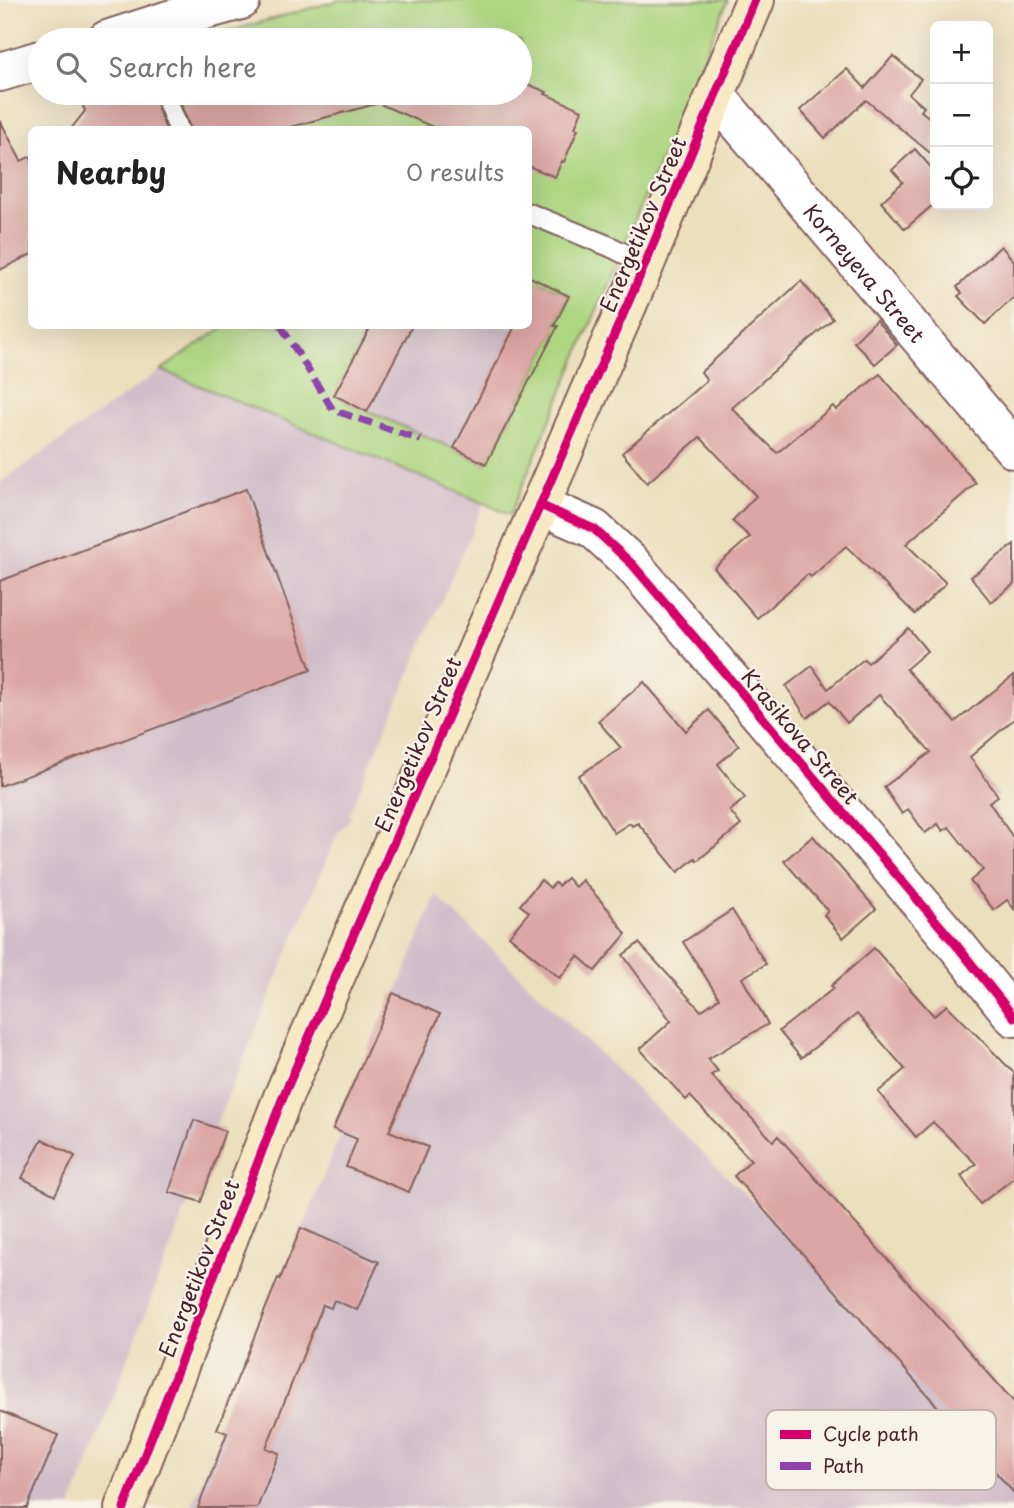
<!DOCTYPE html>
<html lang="en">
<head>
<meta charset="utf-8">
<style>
	body { margin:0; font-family:"Playpen Sans",sans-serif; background:#f2f2f2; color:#222 }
	.controls { position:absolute; right:21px; top:21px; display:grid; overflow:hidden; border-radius:10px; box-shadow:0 7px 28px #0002 }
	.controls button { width:63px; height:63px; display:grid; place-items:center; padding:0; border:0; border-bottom:2px solid #e0e0e0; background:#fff; color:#222; font:35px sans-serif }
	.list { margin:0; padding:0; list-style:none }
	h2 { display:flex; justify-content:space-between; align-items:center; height:91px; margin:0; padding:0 28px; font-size:30px }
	h2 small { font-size:23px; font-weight:400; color:#767676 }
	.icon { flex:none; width:38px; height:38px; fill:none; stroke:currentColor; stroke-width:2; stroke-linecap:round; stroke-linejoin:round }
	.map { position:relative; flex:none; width:1014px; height:1508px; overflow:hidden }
	.search { position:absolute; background:#fff; box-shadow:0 7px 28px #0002; left:28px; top:28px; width:504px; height:77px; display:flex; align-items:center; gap:18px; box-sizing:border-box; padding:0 24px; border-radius:38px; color:#767676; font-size:26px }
	.panel { position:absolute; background:#fff; box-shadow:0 7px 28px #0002; left:28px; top:126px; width:504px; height:203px; border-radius:10px }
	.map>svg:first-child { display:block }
	.industrial { fill:#d1bdc9 }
	.green { fill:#add681; stroke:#7c7a56; stroke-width:2 }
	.building { fill:#dba6a3 }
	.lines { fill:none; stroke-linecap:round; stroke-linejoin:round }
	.lane-casing { stroke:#83625e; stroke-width:23 }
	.street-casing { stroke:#83625e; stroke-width:42 }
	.secondary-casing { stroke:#83625e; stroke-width:42 }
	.lane { stroke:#fff; stroke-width:19 }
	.street { stroke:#fff; stroke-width:38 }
	.secondary { stroke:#f7e9c3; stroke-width:38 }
	.quiet { stroke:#8e44ad; stroke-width:7; stroke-dasharray:14 7; stroke-linecap:butt }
	.cycleway-casing { stroke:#f7f3e8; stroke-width:13 }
	.cycleway { stroke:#d6006c; stroke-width:9 }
	.labels { text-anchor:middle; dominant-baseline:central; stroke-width:5; stroke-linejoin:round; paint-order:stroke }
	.street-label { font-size:21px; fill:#4a1f2b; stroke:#f7f3e8 }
	.key { fill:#f7f3e8; stroke:#c3b3af; stroke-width:2 }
	.key-label { font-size:19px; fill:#4a1f2b }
</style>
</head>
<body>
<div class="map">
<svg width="1014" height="1508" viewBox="0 0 1014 1508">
	<rect width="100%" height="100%" fill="#f7f3e8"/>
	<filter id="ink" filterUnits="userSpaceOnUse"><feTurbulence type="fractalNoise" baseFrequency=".0143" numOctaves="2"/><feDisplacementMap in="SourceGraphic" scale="14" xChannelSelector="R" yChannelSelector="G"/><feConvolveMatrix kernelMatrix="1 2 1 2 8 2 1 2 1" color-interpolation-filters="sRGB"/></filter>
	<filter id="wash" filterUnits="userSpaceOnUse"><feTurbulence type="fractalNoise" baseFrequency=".00686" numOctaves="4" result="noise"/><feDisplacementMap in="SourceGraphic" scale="28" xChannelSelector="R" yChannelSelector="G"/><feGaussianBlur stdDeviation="1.57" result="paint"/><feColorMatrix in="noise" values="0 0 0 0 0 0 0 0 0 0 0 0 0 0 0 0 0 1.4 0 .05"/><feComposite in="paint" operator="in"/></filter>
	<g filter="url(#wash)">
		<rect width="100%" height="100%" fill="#ecdfbd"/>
		<!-- industrial -->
		<g class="industrial">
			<path d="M 529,276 L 569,296 L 556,329 L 486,464 L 454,448 L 368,412 L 334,395 L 371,326 L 528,326 Z"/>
			<path d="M 161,370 L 484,503 L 349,814 L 352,817 L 338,832 L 215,1127 L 225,1130 L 201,1203 L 189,1199 L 71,1508 L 0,1508 L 0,483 Z"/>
			<path d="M 436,895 L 1014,1455 L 1014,1508 L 191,1508 Z"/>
		</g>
		<!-- green -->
		<path class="green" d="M 340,0 L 728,0 L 510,515 L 484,503 L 161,370 L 225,326 L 371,326 L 335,395 C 384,421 437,439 486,464 L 556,330 L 553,328 L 569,296 L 529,276 L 528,130 L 161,129 L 147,93 L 520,93 L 520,40 L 197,40 Z"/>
		<g id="blocks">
			<!-- building -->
			<g class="building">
				<path d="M 893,56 L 921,79 L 909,94 L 924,107 L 921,111 L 935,122 L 935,157 L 866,100 L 825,138 L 800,110 L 847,69 L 865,88 Z"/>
				<path d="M 520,81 L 547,92 L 545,94 L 582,110 L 575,128 L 578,129 L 564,162 L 562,161 L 555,177 L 528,166 L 528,130 L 440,130 L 382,105 L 387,93 L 520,93 Z"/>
				<path d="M 78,93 L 152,93 L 166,130 L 70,130 L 85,111 Z"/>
				<path d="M 177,93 L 380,93 L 383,102 L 279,130 L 191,130 Z"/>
				<path d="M 0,120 L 21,161 L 32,156 L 32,254 L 0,270 Z"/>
				<path d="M 915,149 L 935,172 L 935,203 L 905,229 L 881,202 L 903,182 L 892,170 Z"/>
				<path d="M 1001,246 L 1014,261 L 1014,297 L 985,324 L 958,296 L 962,293 L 957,287 Z"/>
				<path d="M 528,276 L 569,296 L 554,326 L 558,326 L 486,464 L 454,448 L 515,326 L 528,326 Z"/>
				<path d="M 801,281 L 833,319 L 732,408 L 777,453 L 833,406 L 836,410 L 880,374 L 926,428 L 927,427 L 976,483 L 906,544 L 946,583 L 915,614 L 846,546 L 811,577 L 808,574 L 757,618 L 714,568 L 750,537 L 732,521 L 756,496 L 700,437 L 647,483 L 622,453 L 707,380 L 701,372 Z"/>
				<path d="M 876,320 L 897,345 L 875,364 L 854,342 Z"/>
				<path d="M 371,326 L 412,326 L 367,412 L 334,395 Z"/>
				<path d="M 246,489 L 311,670 L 0,786 L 0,581 Z"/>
				<path d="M 1014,544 L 1014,584 L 991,602 L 971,577 Z"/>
				<path d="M 908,628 L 927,651 L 906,669 L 955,722 L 1014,675 L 1014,719 L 970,757 L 998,796 L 989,802 L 1014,839 L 1014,909 L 1007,900 L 994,910 L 970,881 L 983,870 L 949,827 L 943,831 L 938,824 L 925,833 L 908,809 L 902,814 L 884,787 L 931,752 L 879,695 L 847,723 L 829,701 L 807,718 L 786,686 L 812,666 L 828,689 L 864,659 L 868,663 Z"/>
				<path d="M 644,682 L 686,731 L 709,710 L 739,746 L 718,764 L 745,798 L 730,811 L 741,825 L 697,861 L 695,858 L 678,872 L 638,823 L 632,826 L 630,823 L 614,833 L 578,776 L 621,748 L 598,721 Z"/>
				<path d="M 813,836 L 876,909 L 843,938 L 824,915 L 828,911 L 784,861 Z"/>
				<path d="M 567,878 L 575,887 L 582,880 L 608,909 L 626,934 L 595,971 L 578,956 L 560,978 L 509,936 L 529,912 L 520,905 L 541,880 L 550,888 L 555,883 L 558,886 Z"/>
				<path d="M 732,910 L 766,964 L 742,978 L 768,1024 L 708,1059 L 718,1071 L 711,1075 L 773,1141 L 778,1136 L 1014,1402 L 1014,1493 L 734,1176 L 751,1160 L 690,1096 L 686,1100 L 640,1049 L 671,1021 L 623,955 L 639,943 L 701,1011 L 719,998 L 683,942 Z"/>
				<path d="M 874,948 L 934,1016 L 947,1005 L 1014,1073 L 1014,1178 L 980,1204 L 961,1176 L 976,1164 L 933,1122 L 916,1137 L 878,1092 L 905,1069 L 857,1014 L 801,1058 L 779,1031 L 834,988 L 831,986 Z"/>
				<path d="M 393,993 L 440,1014 L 389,1131 L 428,1147 L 409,1192 L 346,1167 L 357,1139 L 333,1129 Z"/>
				<path d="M 194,1120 L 225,1131 L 201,1202 L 169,1192 Z"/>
				<path d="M 42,1139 L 75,1156 L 55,1195 L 22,1178 Z"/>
				<path d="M 301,1228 L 379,1262 L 357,1310 L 334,1300 L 331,1308 L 323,1305 L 266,1448 L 279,1453 L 257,1508 L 198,1508 L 227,1433 L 217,1429 L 278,1278 L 280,1279 Z"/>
				<path d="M 0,1411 L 58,1435 L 27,1508 L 0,1508 Z"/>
			</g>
		</g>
	</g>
	<g filter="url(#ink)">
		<use href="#blocks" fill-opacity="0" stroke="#83625e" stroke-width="2"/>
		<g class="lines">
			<!-- lane casing -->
			<g class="lane-casing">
				<g id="lane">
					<path d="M 164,93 L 179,130"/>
					<path d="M 528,213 L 611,247 L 645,264"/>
				</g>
			</g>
			<!-- street casing -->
			<g class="street-casing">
				<g id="street">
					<path d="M 107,40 L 169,20 L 241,0"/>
					<path d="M 0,72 L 40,60"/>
					<path id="s1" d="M 716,96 L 1014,449"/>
					<path d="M 540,505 L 594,529 L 632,564 L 958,947 L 1014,1017"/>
				</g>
			</g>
			<!-- secondary casing -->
			<g class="secondary-casing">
				<path id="secondary" d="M 124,1508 L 283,1097 L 645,264 L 755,0"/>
			</g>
			<!-- lane -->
			<use href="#lane" class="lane"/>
			<!-- street -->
			<use href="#street" class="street"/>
			<!-- secondary -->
			<use href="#secondary" class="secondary"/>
			<!-- quiet -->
			<path class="quiet" d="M 281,326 L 333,410 L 421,440"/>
			<!-- cycleway casing -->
			<g class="cycleway-casing">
				<g id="cycleway">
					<path d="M 540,505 L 594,529 L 632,564 L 958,947 L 1014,1017"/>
					<path d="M 124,1508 L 283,1097 L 645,264 L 755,0"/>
				</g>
			</g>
			<!-- cycleway -->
			<use href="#cycleway" class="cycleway"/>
		</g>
	</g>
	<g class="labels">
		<!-- street labels -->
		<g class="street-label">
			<text transform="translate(642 224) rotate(-67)">Energetikov Street</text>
			<text stroke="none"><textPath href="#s1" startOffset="231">Korneyeva Street</textPath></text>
			<text transform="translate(801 736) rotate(50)">Krasikova Street</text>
			<text transform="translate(417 744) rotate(-67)">Energetikov Street</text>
			<text transform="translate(198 1268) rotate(-69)">Energetikov Street</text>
		</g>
	</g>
	<!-- legend -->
	<rect x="766" y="1410" width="230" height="80" rx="10" class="key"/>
	<rect x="780" y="1430" width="31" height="9" fill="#d6006c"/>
	<rect x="780" y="1462" width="31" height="8" fill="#8e44ad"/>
	<g class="key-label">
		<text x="823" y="1441">Cycle path</text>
		<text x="823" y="1473">Path</text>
	</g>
</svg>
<div class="controls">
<button>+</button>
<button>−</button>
<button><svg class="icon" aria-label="locate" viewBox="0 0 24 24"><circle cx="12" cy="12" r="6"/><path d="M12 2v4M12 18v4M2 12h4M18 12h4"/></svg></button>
</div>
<div class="search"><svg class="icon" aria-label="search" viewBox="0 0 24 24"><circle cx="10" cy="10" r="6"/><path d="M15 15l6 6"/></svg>Search here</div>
<section class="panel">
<h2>Nearby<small>0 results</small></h2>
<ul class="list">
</ul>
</section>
</div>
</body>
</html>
